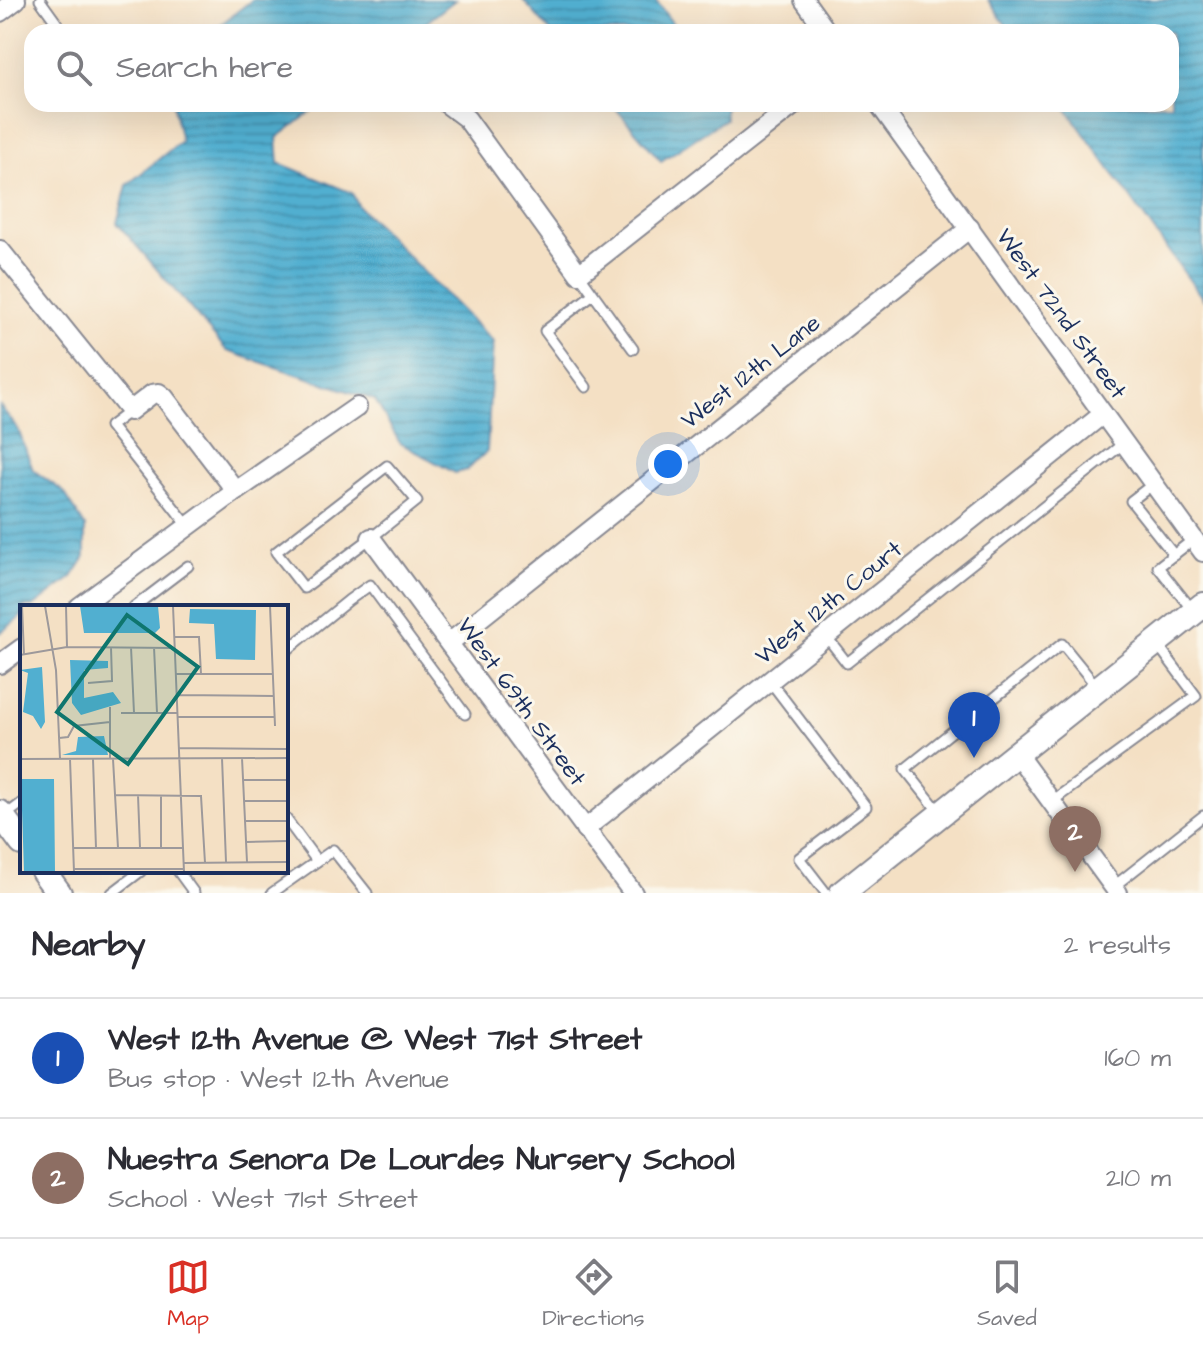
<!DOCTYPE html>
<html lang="en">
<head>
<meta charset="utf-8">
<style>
	body { margin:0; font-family:"Architects Daughter",sans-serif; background:#f7f7f7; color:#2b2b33 }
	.you { position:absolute; left:668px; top:464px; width:28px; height:28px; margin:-20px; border:6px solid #fff; border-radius:50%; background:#1a73e8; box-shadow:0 0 0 12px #1a73e833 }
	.badge { display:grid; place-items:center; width:52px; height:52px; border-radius:50%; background:#d93025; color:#fff; font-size:26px; font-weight:700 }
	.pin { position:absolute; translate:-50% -66px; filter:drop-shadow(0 2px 4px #0008) }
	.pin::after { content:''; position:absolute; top:42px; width:28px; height:24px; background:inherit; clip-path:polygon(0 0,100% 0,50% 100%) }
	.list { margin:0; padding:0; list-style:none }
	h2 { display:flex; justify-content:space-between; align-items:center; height:104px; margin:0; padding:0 32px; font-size:34px }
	h2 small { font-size:26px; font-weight:400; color:#7c7c81 }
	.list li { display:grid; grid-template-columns:52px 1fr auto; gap:24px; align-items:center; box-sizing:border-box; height:120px; padding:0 32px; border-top:2px solid #e1e1e2 }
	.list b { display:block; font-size:30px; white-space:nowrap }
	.list p { margin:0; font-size:26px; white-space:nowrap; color:#7c7c81 }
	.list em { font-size:26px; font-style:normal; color:#7c7c81 }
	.icon { flex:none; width:44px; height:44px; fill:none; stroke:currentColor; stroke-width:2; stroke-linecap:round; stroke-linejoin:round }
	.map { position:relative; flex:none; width:1203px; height:893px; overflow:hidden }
	.search { position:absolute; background:#fff; box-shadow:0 8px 32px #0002; left:24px; right:24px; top:24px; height:88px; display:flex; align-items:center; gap:20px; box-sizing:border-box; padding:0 28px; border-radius:24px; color:#7c7c81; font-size:30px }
	.sheet { height:344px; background:#fff }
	nav { display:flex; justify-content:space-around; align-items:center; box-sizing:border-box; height:112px; border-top:2px solid #e1e1e2; background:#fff; font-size:22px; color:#7c7c81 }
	nav a { display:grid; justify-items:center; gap:4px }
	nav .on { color:#d93025 }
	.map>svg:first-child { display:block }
	.water { fill:url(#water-rules); stroke:#366f97; stroke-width:2 }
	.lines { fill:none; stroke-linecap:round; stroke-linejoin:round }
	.service-casing { stroke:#888891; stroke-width:13 }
	.minor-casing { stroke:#888891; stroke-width:22 }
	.secondary-casing { stroke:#888891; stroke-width:28 }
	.service { stroke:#fff; stroke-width:9 }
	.minor { stroke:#fff; stroke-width:18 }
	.secondary { stroke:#fff; stroke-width:24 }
	.labels { text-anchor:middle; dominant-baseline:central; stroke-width:6; stroke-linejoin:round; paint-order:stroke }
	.street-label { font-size:24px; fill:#1b2f5e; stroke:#fbf7ec }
	.inset-road { fill:none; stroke:#9d999b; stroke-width:2 }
	.view { fill:#0f766e; fill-opacity:0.15; stroke:#0f766e; stroke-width:4 }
	.inset-edge { fill:none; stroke:#1b2f5e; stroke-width:4 }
</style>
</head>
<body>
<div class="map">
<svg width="1203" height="893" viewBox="0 0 1203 893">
	<defs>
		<pattern id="water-rules" width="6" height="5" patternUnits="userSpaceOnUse" patternTransform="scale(2)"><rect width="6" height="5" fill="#51afd0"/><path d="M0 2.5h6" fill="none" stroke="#428fac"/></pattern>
	</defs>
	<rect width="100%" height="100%" fill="#fbf7ec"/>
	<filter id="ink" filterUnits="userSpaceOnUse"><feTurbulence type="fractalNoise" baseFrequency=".0125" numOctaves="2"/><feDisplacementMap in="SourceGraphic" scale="16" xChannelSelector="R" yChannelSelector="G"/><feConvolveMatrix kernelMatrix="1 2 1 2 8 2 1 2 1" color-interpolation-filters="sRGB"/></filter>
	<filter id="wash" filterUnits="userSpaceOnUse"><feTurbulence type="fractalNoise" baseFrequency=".006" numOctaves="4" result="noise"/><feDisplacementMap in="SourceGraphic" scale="32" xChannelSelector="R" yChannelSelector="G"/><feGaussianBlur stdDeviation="1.8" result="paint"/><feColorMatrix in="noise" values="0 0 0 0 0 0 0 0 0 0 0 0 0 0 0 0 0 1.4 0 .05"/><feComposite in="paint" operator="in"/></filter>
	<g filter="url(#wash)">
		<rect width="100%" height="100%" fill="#f4e0c4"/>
		<!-- water -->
		<g class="water">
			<path d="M 252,0 L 455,0 L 414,32 L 211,32 Z"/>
			<path d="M 523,0 L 655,0 L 679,32 L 551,32 Z"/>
			<path d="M 988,0 L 1203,0 L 1203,299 L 1063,104 L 1171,104 L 1171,32 L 1011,32 Z"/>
			<path d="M 173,104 L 321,104 L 277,138 L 279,163 L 352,193 L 359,207 L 493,342 L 487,451 L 467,470 L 455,473 L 400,443 L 375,400 L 227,351 L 117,223 L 127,185 L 181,141 Z"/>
			<path d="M 612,104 L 725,104 L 725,119 L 661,161 Z"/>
			<path d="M 0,406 L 18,429 L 33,470 L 64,492 L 85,526 L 85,557 L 72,577 L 33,607 L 22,607 L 22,616 L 0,633 Z"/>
		</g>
	</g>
	<g filter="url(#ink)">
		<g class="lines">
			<!-- service casing -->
			<g class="service-casing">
				<g id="service">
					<path d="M 40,0 L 63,32"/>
					<path d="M 579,274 L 633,349"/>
					<path d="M 586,387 L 545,331 L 593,294"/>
					<path d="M 130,411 L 110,426 L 189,527"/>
					<path d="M 387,466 L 417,501 L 371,538 L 304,588 L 276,552 Z"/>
					<path d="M 1153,484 L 1131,501 L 1174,555"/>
					<path d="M 134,607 L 188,566"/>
					<path d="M 1194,612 L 1158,567 L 1194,539"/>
					<path d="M 826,636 L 847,663 L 1124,443"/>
					<path d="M 286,651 L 349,600 L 370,585 L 465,714"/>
					<path d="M 770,681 L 866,807 L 799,858 L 826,893"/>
					<path d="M 1051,802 L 1196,696 L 1158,645"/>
					<path d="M 940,813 L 905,769 L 1062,644 L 1097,687"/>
					<path d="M 6,815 L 22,803"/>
					<path d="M 286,819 L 317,861"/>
					<path d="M 178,871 L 194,893"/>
					<path d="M 1113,887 L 1203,816"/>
					<path d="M 112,893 L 141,871"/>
					<path d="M 272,893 L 333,850 L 367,893"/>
				</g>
			</g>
			<!-- minor casing -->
			<g class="minor-casing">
				<g id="minor">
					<path d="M 804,0 L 827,32"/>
					<path d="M 0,12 L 16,0"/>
					<path d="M 447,104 L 467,119 L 579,274 L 795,104"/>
					<path d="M 879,104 L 1203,552"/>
					<path d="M 0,250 L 130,411 L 152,394 L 159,393 L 164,397 L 236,491"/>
					<path d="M 371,538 L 633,893"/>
					<path d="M 79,607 L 236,491 L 357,407"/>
					<path d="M 449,643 L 970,228"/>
					<path d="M 0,664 L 22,648"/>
					<path d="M 1016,753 L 1118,893"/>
					<path d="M 585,829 L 1103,414"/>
				</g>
			</g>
			<!-- secondary casing -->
			<g class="secondary-casing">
				<g id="secondary">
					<path d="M 0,813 L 22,843"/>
					<path d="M 43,871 L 59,893"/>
					<path d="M 842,893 L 1203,605"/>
				</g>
			</g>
			<!-- service -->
			<use href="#service" class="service"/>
			<!-- minor -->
			<use href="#minor" class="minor"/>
			<!-- secondary -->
			<use href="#secondary" class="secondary"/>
		</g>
	</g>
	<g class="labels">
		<!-- street labels -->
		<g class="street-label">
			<text transform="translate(1061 314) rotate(54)">West 72nd Street</text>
			<text transform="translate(751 372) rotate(-38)">West 12th Lane</text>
			<text transform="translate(829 603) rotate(-39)">West 12th Court</text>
			<text transform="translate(521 702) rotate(54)">West 69th Street</text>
		</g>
	</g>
	<!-- overview -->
	<g transform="translate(20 605)">
		<rect width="268" height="268" fill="#f4e0c4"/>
		<path d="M 60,1 L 138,1 L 140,23 L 135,28 L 64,28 ZM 170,4 L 236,5 L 235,55 L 196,54 L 194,19 L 169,18 ZM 50,55 L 88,56 L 88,63 L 64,65 L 64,93 L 93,87 L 101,98 L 61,110 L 52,98 ZM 22,62 L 25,117 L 21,124 L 13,111 L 3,107 L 8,68 L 0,65 ZM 84,131 L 88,150 L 42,150 L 56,146 L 58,132 ZM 1,174 L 34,174 L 35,267 L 4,267 Z" fill="#51afd0"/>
		<path class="inset-road" d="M 2,1 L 4,50M 25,1 L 36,65 L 40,154M 46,1 L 47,42M 153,1 L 164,267M 250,1 L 255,121M 155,32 L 179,32 L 181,69M 111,42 L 114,108M 134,42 L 137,108M 0,50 L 47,42 L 155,43M 156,69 L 253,69M 68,78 L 92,76 L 91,42M 157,90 L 254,91M 101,108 L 158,108M 158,112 L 254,112M 39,133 L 48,132 L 54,121 L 90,117M 159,143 L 268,144M 202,153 L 206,257M 222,153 L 227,257M 0,154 L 268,153M 50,154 L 54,267M 73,154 L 76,243M 90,154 L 90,102M 93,154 L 98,243M 223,175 L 268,175M 95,190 L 181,191 L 185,258M 118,190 L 120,243M 141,190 L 141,243M 224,196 L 268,196M 225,216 L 268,216M 226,237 L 268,236M 54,243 L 163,243M 164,258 L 268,257M 54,264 L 164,264"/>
		<path class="view" d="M 107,10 L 178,62 L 108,159 L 37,107 Z"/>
		<rect width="268" height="268" class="inset-edge"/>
	</g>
</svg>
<div class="you"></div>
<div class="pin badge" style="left:974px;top:758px;background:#1a4fb4">1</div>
<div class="pin badge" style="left:1075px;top:872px;background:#8d6e63">2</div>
<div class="search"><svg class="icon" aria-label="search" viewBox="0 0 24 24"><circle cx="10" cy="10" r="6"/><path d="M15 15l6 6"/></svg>Search here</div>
</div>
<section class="sheet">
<h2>Nearby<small>2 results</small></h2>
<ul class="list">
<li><span class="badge" style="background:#1a4fb4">1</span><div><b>West 12th Avenue @ West 71st Street</b><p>Bus stop · West 12th Avenue</p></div><em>160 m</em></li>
<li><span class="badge" style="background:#8d6e63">2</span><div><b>Nuestra Senora De Lourdes Nursery School</b><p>School · West 71st Street</p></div><em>210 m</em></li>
</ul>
</section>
<nav>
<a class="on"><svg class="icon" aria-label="map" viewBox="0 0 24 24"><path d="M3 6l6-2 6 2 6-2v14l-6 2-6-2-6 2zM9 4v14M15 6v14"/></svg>Map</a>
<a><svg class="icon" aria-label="directions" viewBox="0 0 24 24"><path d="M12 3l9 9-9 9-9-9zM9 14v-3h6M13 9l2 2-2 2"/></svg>Directions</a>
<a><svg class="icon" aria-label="saved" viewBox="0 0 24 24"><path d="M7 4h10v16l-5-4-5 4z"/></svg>Saved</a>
</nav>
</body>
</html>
